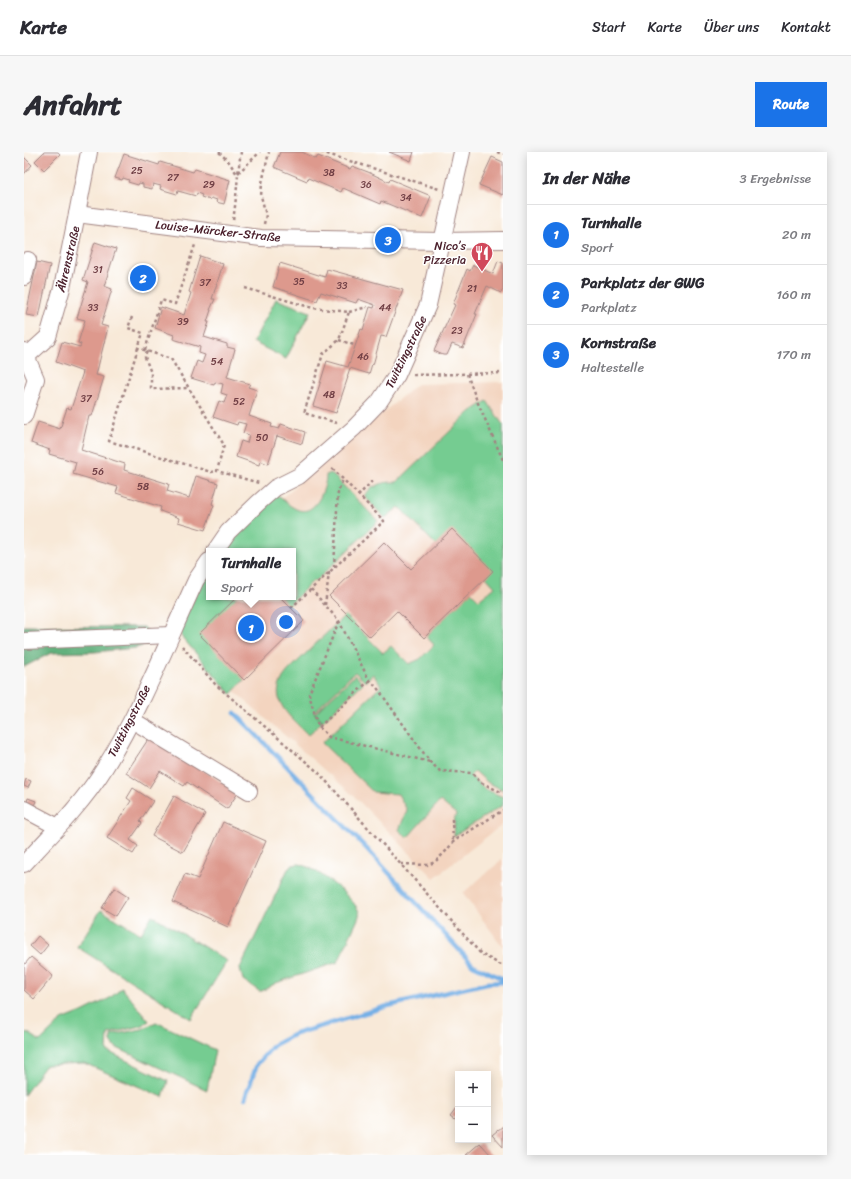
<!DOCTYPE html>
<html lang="de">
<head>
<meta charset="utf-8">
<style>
	body { margin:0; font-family:Sriracha,sans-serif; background:#f7f7f7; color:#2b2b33 }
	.controls { position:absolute; right:12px; bottom:12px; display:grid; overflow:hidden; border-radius:0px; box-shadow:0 2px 10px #0003 }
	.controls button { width:36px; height:36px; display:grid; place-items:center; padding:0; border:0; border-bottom:1px solid #e1e1e2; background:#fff; color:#2b2b33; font:20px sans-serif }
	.you { position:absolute; left:262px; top:470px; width:14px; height:14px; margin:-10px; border:3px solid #fff; border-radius:50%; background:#1a73e8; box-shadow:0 0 0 6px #1a73e833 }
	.badge { display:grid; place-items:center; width:26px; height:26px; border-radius:50%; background:#1a73e8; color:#fff; font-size:13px; font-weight:700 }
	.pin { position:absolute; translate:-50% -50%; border:2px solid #fff; box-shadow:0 1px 4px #0006 }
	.popup { position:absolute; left:182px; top:396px; width:90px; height:52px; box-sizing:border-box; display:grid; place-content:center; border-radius:0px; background:#fff; filter:drop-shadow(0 1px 3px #0005); font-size:13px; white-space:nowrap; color:#7c7c81 }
	.popup b { font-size:15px; color:#2b2b33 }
	.popup::after { content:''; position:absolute; left:50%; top:100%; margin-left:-8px; border:8px solid transparent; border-top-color:#fff }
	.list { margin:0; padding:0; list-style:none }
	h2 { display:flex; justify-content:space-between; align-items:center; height:52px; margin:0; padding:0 16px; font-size:17px }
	h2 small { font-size:13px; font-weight:400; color:#7c7c81 }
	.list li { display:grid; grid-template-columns:26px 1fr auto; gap:12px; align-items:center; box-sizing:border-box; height:60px; padding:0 16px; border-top:1px solid #e1e1e2 }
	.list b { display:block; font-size:15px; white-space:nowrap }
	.list p { margin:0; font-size:13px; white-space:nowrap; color:#7c7c81 }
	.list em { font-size:13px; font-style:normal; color:#7c7c81 }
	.map { position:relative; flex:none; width:479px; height:1003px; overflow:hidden; border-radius:0px }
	header { display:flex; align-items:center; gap:24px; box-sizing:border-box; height:56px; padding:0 20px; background:#fff; border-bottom:1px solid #e1e1e2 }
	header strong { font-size:19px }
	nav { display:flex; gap:22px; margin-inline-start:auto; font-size:14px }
	.intro { display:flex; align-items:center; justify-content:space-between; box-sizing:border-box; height:96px; padding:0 24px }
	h1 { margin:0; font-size:28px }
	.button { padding:10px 18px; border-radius:0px; background:#1a73e8; color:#fff; font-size:14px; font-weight:700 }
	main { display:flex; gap:24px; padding:0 24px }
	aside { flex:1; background:#fff; border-radius:0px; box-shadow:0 2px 10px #0003 }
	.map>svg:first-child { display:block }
	.built { fill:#f3d4bf }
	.green { fill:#75cc91; stroke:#60765e }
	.forest { fill:#60b07b; stroke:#556853 }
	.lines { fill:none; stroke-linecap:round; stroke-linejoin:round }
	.stream { stroke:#76b0e6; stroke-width:4.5 }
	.building { fill:#dd998d }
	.minor-casing { stroke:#a18482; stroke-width:18 }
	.path { stroke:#a18482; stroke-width:2.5; stroke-dasharray:3 3; stroke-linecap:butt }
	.minor { stroke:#fff; stroke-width:16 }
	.labels { text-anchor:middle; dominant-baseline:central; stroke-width:3; stroke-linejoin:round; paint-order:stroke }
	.number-label { font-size:10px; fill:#6f3e44 }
	.street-label { font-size:12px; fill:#4a1f2b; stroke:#fff }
	.poi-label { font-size:12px; fill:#4a1f2b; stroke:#fff; text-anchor:end }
</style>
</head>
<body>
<header>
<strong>Karte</strong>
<nav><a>Start</a><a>Karte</a><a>Über uns</a><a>Kontakt</a></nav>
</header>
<div class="intro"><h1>Anfahrt</h1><a class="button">Route</a></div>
<main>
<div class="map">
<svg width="479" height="1003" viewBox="0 0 479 1003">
	<rect width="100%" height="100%" fill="#fff"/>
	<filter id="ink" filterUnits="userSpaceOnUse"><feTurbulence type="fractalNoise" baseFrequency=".025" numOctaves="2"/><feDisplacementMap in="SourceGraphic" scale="8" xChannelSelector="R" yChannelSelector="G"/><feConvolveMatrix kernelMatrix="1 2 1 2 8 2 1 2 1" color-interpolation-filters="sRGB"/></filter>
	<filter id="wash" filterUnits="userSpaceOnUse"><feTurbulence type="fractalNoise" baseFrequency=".012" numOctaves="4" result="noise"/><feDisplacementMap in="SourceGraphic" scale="16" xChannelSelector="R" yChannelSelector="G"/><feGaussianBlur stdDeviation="0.9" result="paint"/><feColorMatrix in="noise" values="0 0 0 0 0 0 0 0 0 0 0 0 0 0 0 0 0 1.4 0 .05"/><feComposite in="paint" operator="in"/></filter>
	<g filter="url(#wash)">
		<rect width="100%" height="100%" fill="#f8e9d8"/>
		<!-- built -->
		<g class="built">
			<path d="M 479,230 L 479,672 L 410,726 L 331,645 L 208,537 L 156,480 L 185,445 L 269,445 L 269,399 L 207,386 L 266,339 L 393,232 Z"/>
			<path d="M 479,707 L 479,795 L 439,741 Z"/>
		</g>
		<!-- green -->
		<g class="green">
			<path d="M 252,147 L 286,160 L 262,207 L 229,190 Z"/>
			<path d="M 463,249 L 479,273 L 479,638 L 463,630 L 451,619 L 446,624 L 461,637 L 479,645 L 479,653 L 430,684 C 431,676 429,670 432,662 L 416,649 L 383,686 L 375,678 L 383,658 L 374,642 L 349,640 L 298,591 L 357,534 L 349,522 L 341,530 L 331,520 L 290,560 L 298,570 L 284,583 C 271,569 246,551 257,530 C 258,526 261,523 264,519 L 321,463 L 359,501 L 367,494 L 385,512 L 396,507 L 410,493 L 402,484 L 447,440 L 455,448 L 471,435 L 462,425 L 412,393 L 375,355 L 361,366 L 340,344 L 349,334 L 351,335 C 358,330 364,330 373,330 L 446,260 Z"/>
			<path d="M 307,321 L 354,369 L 292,429 L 290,428 L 264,454 L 256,445 L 269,445 L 269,399 L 196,399 L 239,359 L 235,354 L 251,341 C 258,347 264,353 272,357 C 291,366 302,337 302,323 Z"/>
			<path d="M 185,414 L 185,445 L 213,445 L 220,528 L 207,542 L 157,484 L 156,476 Z"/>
			<path d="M 331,523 L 339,531 L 299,569 L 291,561 Z"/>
			<path d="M 275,712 C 290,714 330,745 335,760 C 336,763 334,766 333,769 L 314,810 L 252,831 L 238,839 L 235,839 L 219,828 L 216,816 L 264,717 L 269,713 Z"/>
			<path d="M 77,758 L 117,782 L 128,763 L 203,809 L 167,867 L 53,795 Z"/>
			<path d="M 98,836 L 125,869 L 116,874 L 84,882 L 83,899 L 144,929 L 139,945 L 60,911 L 22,913 L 0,943 L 0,883 L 3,880 L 16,889 L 38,868 L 58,860 L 86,846 Z"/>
			<path d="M 132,870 L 191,898 L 183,938 L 91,895 L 87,890 L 87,883 L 118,877 Z"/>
		</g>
		<!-- forest -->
		<path class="forest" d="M 0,474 L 120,475 L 134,490 L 111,496 L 71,500 L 27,501 L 0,515 Z"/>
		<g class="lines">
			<!-- stream -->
			<g class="stream">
				<path d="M 211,561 L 342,696 L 449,813 L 479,827"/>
				<path d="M 221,946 L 233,912 L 250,893 L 271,882 L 364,854 L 463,831 L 479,830"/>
			</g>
		</g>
		<g id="blocks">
			<!-- building -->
			<g class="building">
				<path d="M 20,0 L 34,0 L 36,2 L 20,18 L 11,9 Z"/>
				<path d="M 256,0 L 278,0 L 292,7 L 294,4 L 326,17 L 328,14 L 344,20 L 365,30 L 366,27 L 407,44 L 398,66 L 357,49 L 356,52 L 319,36 L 317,40 L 284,26 L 283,29 L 250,15 Z"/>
				<path d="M 365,0 L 390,0 L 387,9 Z"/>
				<path d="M 100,2 L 135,13 L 136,10 L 169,20 L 171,17 L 206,28 L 200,52 L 192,50 L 193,48 L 187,46 L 186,48 L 177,45 L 178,43 L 173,41 L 172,44 L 154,39 L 153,42 L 136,37 L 137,34 L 129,32 L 128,37 L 119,35 L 119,32 L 115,31 L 114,33 L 104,30 L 105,28 L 99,26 L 98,28 L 91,26 Z"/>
				<path d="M 0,5 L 8,13 L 0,22 Z"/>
				<path d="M 468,5 L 479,10 L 479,43 L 455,33 Z"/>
				<path d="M 71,90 L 92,97 L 80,134 L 88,137 L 77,173 L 84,175 L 72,223 L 80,225 L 68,264 L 65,264 L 57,298 L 101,312 L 100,318 L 145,332 L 143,339 L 165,346 L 172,324 L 194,331 L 188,352 L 190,353 L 181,378 L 154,370 L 155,366 L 136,359 L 137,355 L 92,341 L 94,335 L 49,322 L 52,310 L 25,302 L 26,298 L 7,291 L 14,270 L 36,277 L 43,256 L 47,257 L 59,220 L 32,210 L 38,190 L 56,195 L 57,192 L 54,191 L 61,168 L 53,166 L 64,130 L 59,128 Z"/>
				<path d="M 176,104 L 199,112 L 188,147 L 191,147 L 186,158 L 187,158 L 183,170 L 185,170 L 180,185 L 203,192 L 203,195 L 211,197 L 203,225 L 226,232 L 224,235 L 233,238 L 225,264 L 248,272 L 247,275 L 255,277 L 257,272 L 281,280 L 278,292 L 253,284 L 244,312 L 236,309 L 235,313 L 212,305 L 217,289 L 223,291 L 225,283 L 219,281 L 222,272 L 214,270 L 213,273 L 189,265 L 195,249 L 200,251 L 203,243 L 197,241 L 199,232 L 191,230 L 190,233 L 167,226 L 173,209 L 178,211 L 181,203 L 175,201 L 176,195 L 149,187 L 150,183 L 131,176 L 137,155 L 160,163 L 167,141 L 165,140 Z"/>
				<path d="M 474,109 L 479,111 L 479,137 L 477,141 L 463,134 L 451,162 L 453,162 L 439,196 L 428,192 L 423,203 L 419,203 L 410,199 L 431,153 L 429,152 L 443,117 L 446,119 L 449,113 L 469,122 Z"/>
				<path d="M 13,110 L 26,113 L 15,165 L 2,163 Z"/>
				<path d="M 256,111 L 301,125 L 303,117 L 379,138 L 362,185 L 357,184 L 349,213 L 348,212 L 345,222 L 326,216 L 323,225 L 324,225 L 312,261 L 289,254 L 303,209 L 324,215 L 337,177 L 339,178 L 346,155 L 350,156 L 351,153 L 334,147 L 332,151 L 297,140 L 293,149 L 249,135 Z"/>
				<path d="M 428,377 L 469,419 L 400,486 L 373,459 L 346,485 L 305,444 L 360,390 L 387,417 Z"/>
				<path d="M 213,445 L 256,445 L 275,464 L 275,463 L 280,469 L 220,528 L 175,482 Z"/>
				<path d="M 127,583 L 214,641 L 203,657 L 163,630 L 160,634 L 136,619 L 125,636 L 102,621 Z"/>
				<path d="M 2,627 L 7,629 L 4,636 L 0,634 Z"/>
				<path d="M 109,636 L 129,649 L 116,669 L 118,671 L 106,688 L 114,694 L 109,702 L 83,686 L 107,649 L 103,646 Z"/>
				<path d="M 150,644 L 181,662 L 159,700 L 128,684 Z"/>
				<path d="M 4,646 L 12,649 L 9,656 L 2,653 Z"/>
				<path d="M 199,670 L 242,689 L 204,775 L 149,750 L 161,722 L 174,727 Z"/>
				<path d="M 90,736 L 104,745 L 92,764 L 78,756 Z"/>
				<path d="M 14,784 L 24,793 L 16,803 L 6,794 Z"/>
				<path d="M 7,805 L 29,824 L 10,847 L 0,838 L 0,813 Z"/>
				<path d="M 433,955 L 434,955 L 434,968 L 427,963 Z"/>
				<path d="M 479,974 L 479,995 L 468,983 Z"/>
				<path d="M 456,991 L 467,1003 L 442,1003 Z"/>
			</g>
		</g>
	</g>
	<g filter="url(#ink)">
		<use href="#blocks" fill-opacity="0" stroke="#a18482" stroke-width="1"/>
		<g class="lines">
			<!-- minor casing -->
			<g class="minor-casing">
				<g id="minor">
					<path d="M 53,62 L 237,86 L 418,89 L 479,88"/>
					<path d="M 0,125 L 4,108"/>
					<path d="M 0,199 L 12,227 L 0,264"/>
					<path d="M 3,204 L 24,185 L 38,136 L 53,62 L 65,0"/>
					<path d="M 191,399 L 204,380 L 234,351 L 251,336 L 275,324 L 330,276 L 355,250 L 373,223 L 404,153 L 438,0"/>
					<path d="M 0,489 L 147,483"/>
					<path d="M 108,568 L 225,639"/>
					<path d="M 0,657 L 34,675"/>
					<path d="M 0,712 C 27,683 59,651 80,617 C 117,558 143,491 172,428 L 185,409"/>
				</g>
			</g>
			<!-- path -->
			<g class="path">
				<path d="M 195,0 L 205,10 L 213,22 L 236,0"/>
				<path d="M 297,0 L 415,37"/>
				<path d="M 473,0 L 479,2"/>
				<path d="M 209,68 C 213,45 213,23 217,0"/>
				<path d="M 240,72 L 242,63 L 237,44 L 238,31 L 245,0"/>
				<path d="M 221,136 L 289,156 L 325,160 L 315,188 L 299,202 L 280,261 L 313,271"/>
				<path d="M 325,160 L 343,155"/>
				<path d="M 108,165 L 104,176 L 119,181 L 114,196 L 147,207 L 200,293 L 193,319 L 235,331"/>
				<path d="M 315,188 L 330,193"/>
				<path d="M 114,196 L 85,289 L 187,320 L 193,319"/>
				<path d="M 121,198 L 137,148 L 151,152 L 171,93"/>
				<path d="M 123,199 L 121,205 L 127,221 L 127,237 L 165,236"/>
				<path d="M 443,222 L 453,249 L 479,308"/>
				<path d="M 389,223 L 479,221"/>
				<path d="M 334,344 L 350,327"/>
				<path d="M 310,415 L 314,339 L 319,328"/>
				<path d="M 287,437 L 315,469 L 344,526 L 354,537 L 406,610 L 416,619 L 448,621 L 456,630 L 479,641"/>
				<path d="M 301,453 L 305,421 L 303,419"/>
				<path d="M 267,456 L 360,369 L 307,315"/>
				<path d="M 315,469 L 285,542 L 294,574 L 305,585 L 406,610"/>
				<path d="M 158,494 L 191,532 L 294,620 L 457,802 L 479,814"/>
				<path d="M 295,575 L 346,528"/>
				<path d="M 428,667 L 429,690"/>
				<path d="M 377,712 L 403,713 L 411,710 L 423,698 L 430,689 L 479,658"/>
			</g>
			<!-- minor -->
			<use href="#minor" class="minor"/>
		</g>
	</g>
	<!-- icons -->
	<defs>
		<g id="restaurant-pin" transform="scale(1.15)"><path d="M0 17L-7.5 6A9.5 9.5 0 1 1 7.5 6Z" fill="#d1495b" stroke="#fff"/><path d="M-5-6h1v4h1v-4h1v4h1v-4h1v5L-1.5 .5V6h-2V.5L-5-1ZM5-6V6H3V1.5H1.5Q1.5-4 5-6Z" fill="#fff"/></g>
	</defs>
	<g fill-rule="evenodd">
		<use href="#restaurant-pin" x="458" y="101"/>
	</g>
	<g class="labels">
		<!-- number labels -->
		<g class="number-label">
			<text x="113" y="19">25</text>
			<text x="305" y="21">38</text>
			<text x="149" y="26">27</text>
			<text x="185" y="33">29</text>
			<text x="342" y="33">36</text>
			<text x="382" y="46">34</text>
			<text x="74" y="118">31</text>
			<text x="275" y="130">35</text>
			<text x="181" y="131">37</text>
			<text x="318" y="134">33</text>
			<text x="448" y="137">21</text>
			<text x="69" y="156">33</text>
			<text x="361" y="156">44</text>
			<text x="159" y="170">39</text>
			<text x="433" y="179">23</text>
			<text x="339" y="205">46</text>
			<text x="193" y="210">54</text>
			<text x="305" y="243">48</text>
			<text x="62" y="247">37</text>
			<text x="215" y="250">52</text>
			<text x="238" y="286">50</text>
			<text x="74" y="320">56</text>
			<text x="119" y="335">58</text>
		</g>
		<!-- street labels -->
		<g class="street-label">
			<text transform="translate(194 79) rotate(6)">Louise-Märcker-Straße</text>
			<text transform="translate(44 107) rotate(-77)">Ährenstraße</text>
			<text transform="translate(382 200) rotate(-64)">Twittingstraße</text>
			<text transform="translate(105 569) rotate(-63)">Twittingstraße</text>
		</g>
		<!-- poi labels -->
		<g class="poi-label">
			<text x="442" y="94">Nico’s<tspan x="442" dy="14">Pizzeria</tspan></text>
		</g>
	</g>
</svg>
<div class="controls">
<button>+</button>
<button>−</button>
</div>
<div class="you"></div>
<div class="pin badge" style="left:227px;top:476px">1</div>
<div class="popup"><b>Turnhalle</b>Sport</div>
<div class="pin badge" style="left:119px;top:126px">2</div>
<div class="pin badge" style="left:364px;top:88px">3</div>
</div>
<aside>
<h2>In der Nähe<small>3 Ergebnisse</small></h2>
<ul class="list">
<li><span class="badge">1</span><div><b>Turnhalle</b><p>Sport</p></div><em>20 m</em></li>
<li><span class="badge">2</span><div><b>Parkplatz der GWG</b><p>Parkplatz</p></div><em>160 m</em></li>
<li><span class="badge">3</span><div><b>Kornstraße</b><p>Haltestelle</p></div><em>170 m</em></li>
</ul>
</aside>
</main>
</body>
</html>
